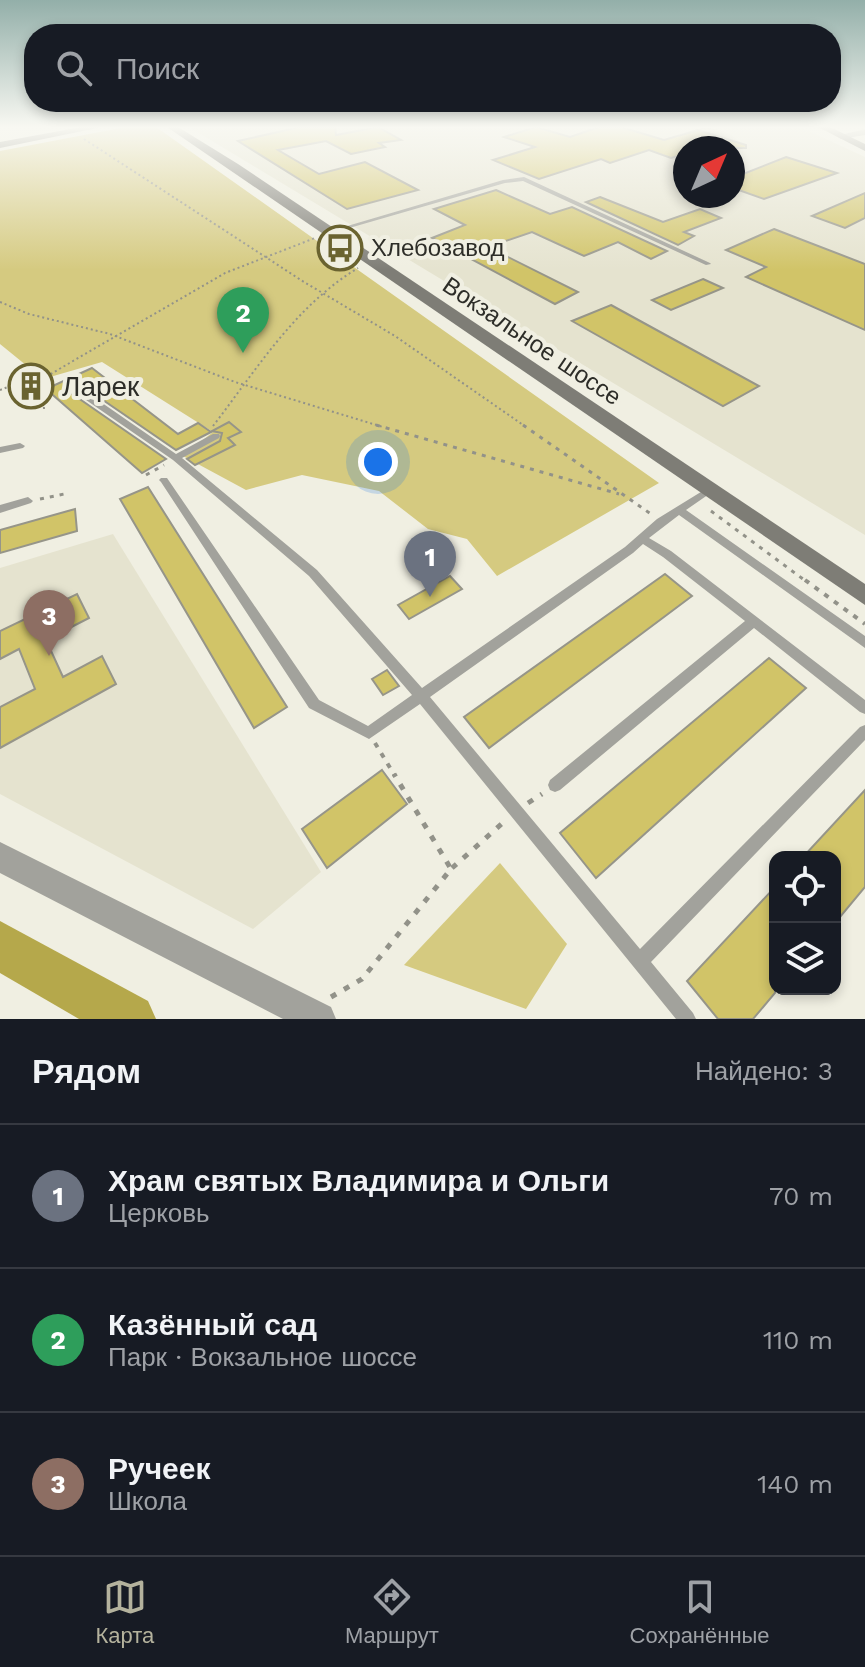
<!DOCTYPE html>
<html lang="ru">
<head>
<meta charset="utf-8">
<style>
	body { margin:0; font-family:"Work Sans",sans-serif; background:#242831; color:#f1f3f6 }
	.controls { position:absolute; right:24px; bottom:24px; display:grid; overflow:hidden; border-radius:16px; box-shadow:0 4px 12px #0003 }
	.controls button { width:72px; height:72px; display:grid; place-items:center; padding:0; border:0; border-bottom:2px solid #363941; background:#171b24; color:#f1f3f6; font:40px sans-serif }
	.compass { position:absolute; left:673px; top:136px; width:72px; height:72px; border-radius:50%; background:#171b24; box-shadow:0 4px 12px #0003; rotate:44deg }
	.you { position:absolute; left:378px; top:462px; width:28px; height:28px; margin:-20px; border:6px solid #fff; border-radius:50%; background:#1a73e8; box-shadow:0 0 0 12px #1a73e833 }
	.badge { display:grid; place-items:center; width:52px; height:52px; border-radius:50%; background:#b4b29d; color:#fff; font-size:26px; font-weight:700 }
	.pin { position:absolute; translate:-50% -66px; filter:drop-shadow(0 2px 4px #0008) }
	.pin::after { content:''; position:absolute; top:42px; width:28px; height:24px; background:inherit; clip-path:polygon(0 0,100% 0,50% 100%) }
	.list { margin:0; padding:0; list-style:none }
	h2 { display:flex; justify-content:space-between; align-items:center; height:104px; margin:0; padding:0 32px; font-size:34px }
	h2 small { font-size:26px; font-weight:400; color:#9ea1a6 }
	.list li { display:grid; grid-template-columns:52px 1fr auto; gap:24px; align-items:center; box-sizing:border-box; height:144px; padding:0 32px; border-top:2px solid #363941 }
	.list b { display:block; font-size:30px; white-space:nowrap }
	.list p { margin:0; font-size:26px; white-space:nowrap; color:#9ea1a6 }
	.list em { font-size:26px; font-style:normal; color:#9ea1a6 }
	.icon { flex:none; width:44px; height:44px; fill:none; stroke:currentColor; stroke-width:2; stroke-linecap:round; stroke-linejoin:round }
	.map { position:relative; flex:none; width:865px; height:1019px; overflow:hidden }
	.search { position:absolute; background:#171b24; box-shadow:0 4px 12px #0003; left:24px; right:24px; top:24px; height:88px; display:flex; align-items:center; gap:20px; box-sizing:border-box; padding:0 28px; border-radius:32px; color:#9ea1a6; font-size:30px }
	.sheet { height:536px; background:#171b24 }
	nav { display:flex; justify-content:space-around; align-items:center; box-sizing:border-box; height:112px; border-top:2px solid #363941; background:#171b24; font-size:22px; color:#9ea1a6 }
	nav a { display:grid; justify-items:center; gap:4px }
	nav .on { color:#b4b29d }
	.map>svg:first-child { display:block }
	.built { fill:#e5e3cf; fill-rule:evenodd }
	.green { fill:#d5ca80 }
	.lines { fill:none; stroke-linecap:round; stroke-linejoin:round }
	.river { fill:#b5a84b; fill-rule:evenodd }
	.building { fill:#d1c468; stroke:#969589; stroke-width:2 }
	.path-far3 { stroke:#929289; stroke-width:2; stroke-dasharray:2 3; stroke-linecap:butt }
	.path-far2 { stroke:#929289; stroke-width:3; stroke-dasharray:4 6; stroke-linecap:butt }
	.path-far1 { stroke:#929289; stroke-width:4; stroke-dasharray:5 7; stroke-linecap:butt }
	.path { stroke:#929289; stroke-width:5; stroke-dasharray:6 9; stroke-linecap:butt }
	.lane { fill:#a2a29c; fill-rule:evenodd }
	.street { fill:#a2a29c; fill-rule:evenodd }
	.secondary { fill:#7e7d76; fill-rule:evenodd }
	.labels { text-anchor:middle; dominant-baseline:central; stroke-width:8; stroke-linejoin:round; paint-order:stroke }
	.far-poi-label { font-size:24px; fill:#2d2d28; stroke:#f0efe2; text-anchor:start }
	.far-street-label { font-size:24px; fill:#2d2d28; stroke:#f0efe2 }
	.poi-label { font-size:28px; fill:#2d2d28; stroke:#f0efe2; text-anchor:start }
</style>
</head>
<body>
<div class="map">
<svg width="865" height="1019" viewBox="0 0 865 1019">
	<rect width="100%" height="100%" fill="#f0efe2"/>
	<!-- built -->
	<g class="built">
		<path d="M 189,127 L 800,127 L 865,157 L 865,535 ZM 685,148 L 733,148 L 733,196 L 685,196 Z"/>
		<path d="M 113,534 L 321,872 L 253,929 L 0,794 L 0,568 Z"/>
	</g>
	<!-- green -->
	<g class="green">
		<path d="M 126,127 L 156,127 L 659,483 L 497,576 L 467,539 L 428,529 L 379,491 L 302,475 L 246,490 L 183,456 L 213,432 L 102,362 L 43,379 L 0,344 L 0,151 Z"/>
		<path d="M 500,863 L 567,944 L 526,1009 L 404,965 Z"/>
	</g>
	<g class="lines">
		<!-- river -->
		<path class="river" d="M 0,921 L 148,1001 L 156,1019 L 79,1019 L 0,973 Z"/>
	</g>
	<!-- building -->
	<g class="building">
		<path d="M 300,127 L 335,127 L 336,135 L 378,127 L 401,140 L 379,143 L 385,147 L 351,154 L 326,141 L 278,150 L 319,174 L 365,162 L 418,190 L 347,209 L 238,141 Z"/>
		<path d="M 536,127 L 570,137 L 599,127 L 621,127 L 664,140 L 698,130 L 746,145 L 746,148 L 685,148 L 685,154 L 671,158 L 649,150 L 610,163 L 601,159 L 539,179 L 493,160 L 535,147 L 504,137 Z"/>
		<path d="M 786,157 L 837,173 L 764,199 L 733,188 L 733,178 Z"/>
		<path d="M 496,190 L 550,214 L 572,207 L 667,251 L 651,259 L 618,242 L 584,256 L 532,232 L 488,247 L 578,292 L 555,304 L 432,238 L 465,225 L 434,209 Z"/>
		<path d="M 865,193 L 865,218 L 845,228 L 812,216 Z"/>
		<path d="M 600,197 L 663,222 L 700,209 L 721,218 L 684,232 L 694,236 L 678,245 L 586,202 Z"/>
		<path d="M 774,229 L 865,264 L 865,330 L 746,277 L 766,267 L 726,250 Z"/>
		<path d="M 703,279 L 723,288 L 671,310 L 652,300 Z"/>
		<path d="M 611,305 L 642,322 L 759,386 L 723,406 L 572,321 Z"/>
		<path d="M 92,368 L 178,434 L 198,423 L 211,432 L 176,450 L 81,385 L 71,385 L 71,393 L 166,459 L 142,473 L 46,389 Z"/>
		<path d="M 229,422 L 241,432 L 228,438 L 235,445 L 195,465 L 187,459 L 220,441 L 222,433 L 212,431 Z"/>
		<path d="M 148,487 L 287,707 L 254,728 L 120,499 Z"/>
		<path d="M 75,509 L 77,531 L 0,553 L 0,530 Z"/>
		<path d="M 665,574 L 692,596 L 489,748 L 464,717 Z"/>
		<path d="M 450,576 L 462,589 L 409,619 L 398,605 Z"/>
		<path d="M 77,594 L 89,618 L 46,640 L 63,677 L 102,656 L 116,684 L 0,748 L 0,707 L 35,689 L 19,649 L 0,659 L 0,631 Z"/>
		<path d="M 769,658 L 806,688 L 596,878 L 560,833 Z"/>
		<path d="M 387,670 L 399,686 L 383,695 L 372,679 Z"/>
		<path d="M 382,770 L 407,804 L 327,868 L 302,829 Z"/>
		<path d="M 865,790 L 865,887 L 835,923 L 835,857 L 803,857 Z"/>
		<path d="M 775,887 L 775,993 L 753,1019 L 718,1019 L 687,981 Z"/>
	</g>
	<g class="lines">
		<!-- path-far3 -->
		<g class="path-far3">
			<path d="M 84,139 L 304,282 L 395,336 L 526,427"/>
			<path d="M 0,302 L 29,314 L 110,334 L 235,382 L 383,427"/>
			<path d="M 0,390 L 29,379 L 42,379"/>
			<path d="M 44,409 L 42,379 L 225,273 L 315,238"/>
			<path d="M 213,426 C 257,369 295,306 358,268"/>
		</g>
		<!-- path-far2 -->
		<g class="path-far2">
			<path d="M 376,425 L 619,494"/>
			<path d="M 523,425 L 651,514"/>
			<path d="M 146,475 L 164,465"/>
			<path d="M 40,499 L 69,493"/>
			<path d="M 711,511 L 807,582"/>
		</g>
		<!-- path-far1 -->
		<g class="path-far1">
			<path d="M 805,580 L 865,624"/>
			<path d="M 375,743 L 395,776"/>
		</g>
		<!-- path -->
		<g class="path">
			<path d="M 528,803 L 542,794"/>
			<path d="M 452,868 L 506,820"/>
			<path d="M 331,997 L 362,979 L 451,869 L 394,774"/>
		</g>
		<!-- lane -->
		<g class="lane">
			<path d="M 524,177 L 710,263 L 711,264 L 706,265 L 523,181 L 505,183 L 332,233 L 327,232 L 503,180 Z"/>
			<path d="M 73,387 L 79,387 L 176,454 L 213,434 L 219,434 L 220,436 L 219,438 L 182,458 L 317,570 L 422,688 L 625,547 L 657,519 L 709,487 L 712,488 L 714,490 L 712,492 L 686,510 L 865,636 L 865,648 L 679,515 L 649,538 L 671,551 L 865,700 L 865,714 L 860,712 L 754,628 L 560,790 L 555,792 L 550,790 L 548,785 L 550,780 L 745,621 L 663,557 L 643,544 L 633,553 L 430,697 L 640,949 L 860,727 L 865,725 L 865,740 L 651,962 L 693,1013 L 696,1019 L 676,1019 L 420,704 L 369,739 L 309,708 L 161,482 L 159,480 L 161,478 L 167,478 L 319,700 L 368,726 L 412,695 L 309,576 L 173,460 L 73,391 Z"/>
			<path d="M 20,443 L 25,446 L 23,448 L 0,453 L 0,447 Z"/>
			<path d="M 28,497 L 33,501 L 31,503 L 0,513 L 0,505 Z"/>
		</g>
		<!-- street -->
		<g class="street">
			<path d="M 865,129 L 865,135 L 841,139 L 836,136 Z"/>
			<path d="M 0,842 L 331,1007 L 336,1019 L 283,1019 L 0,873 Z"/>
		</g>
		<!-- secondary -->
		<g class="secondary">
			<path d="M 81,127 L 102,127 L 0,148 L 0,142 Z"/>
			<path d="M 167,127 L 178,127 L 238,164 L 865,584 L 865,605 Z"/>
			<path d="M 818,127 L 830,127 L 865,144 L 865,151 Z"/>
		</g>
	</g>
	<!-- sky -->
	<linearGradient id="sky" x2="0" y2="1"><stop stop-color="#93afa9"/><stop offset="0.47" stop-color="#f8f8f2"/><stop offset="1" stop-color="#f8f8f2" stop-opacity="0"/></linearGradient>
	<rect width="865" height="270" fill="url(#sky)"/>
	<!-- icons -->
	<defs>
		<g id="bus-ring" transform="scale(2.3)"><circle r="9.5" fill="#f0efe2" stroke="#6a6330" stroke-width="1.5"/><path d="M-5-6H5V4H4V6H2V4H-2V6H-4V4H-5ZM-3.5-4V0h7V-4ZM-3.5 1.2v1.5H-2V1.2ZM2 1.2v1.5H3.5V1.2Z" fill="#6a6330"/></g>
		<g id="building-ring" transform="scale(2.3)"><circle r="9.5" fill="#f0efe2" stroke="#6a6330" stroke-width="1.5"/><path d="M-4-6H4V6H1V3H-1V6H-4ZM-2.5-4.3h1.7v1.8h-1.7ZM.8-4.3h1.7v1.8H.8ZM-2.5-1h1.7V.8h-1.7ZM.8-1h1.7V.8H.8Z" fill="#6a6330"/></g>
	</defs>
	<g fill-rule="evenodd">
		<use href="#bus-ring" x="340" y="248"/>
		<use href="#building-ring" x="31" y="386"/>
	</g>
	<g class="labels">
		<!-- far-poi labels -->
		<g class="far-poi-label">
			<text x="371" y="248">Хлебозавод</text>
		</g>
		<!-- far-street labels -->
		<g class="far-street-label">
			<text transform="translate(532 341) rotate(34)">Вокзальное шоссе</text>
		</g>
		<!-- poi labels -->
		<g class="poi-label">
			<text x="62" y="386">Ларек</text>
		</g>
	</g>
</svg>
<div class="controls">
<button><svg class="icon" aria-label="locate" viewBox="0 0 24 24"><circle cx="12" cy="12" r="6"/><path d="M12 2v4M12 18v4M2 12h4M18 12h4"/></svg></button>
<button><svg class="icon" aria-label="layers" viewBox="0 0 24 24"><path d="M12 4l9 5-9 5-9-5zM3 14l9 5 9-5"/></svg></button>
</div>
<svg class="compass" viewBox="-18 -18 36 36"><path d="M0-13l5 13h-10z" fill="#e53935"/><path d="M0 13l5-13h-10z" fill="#9ea1a6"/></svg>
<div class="you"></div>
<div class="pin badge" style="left:430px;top:597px;background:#6b7280">1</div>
<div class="pin badge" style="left:243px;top:353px;background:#2e9e5b">2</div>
<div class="pin badge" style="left:49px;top:656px;background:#8d6e63">3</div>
<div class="search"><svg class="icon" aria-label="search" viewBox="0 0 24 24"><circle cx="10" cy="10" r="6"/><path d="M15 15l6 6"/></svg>Поиск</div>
</div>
<section class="sheet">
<h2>Рядом<small>Найдено: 3</small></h2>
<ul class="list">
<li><span class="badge" style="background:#6b7280">1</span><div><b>Храм святых Владимира и Ольги</b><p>Церковь</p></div><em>70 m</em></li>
<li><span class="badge" style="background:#2e9e5b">2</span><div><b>Казённый сад</b><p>Парк · Вокзальное шоссе</p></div><em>110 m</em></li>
<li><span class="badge" style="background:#8d6e63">3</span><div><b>Ручеек</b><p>Школа</p></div><em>140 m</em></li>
</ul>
</section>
<nav>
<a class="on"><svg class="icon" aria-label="map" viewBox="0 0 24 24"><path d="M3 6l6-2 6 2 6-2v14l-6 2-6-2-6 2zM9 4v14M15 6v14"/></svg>Карта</a>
<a><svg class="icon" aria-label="directions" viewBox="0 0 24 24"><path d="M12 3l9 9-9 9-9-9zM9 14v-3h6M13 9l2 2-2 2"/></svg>Маршрут</a>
<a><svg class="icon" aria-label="saved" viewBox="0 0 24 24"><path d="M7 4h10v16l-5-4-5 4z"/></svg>Сохранённые</a>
</nav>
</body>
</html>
